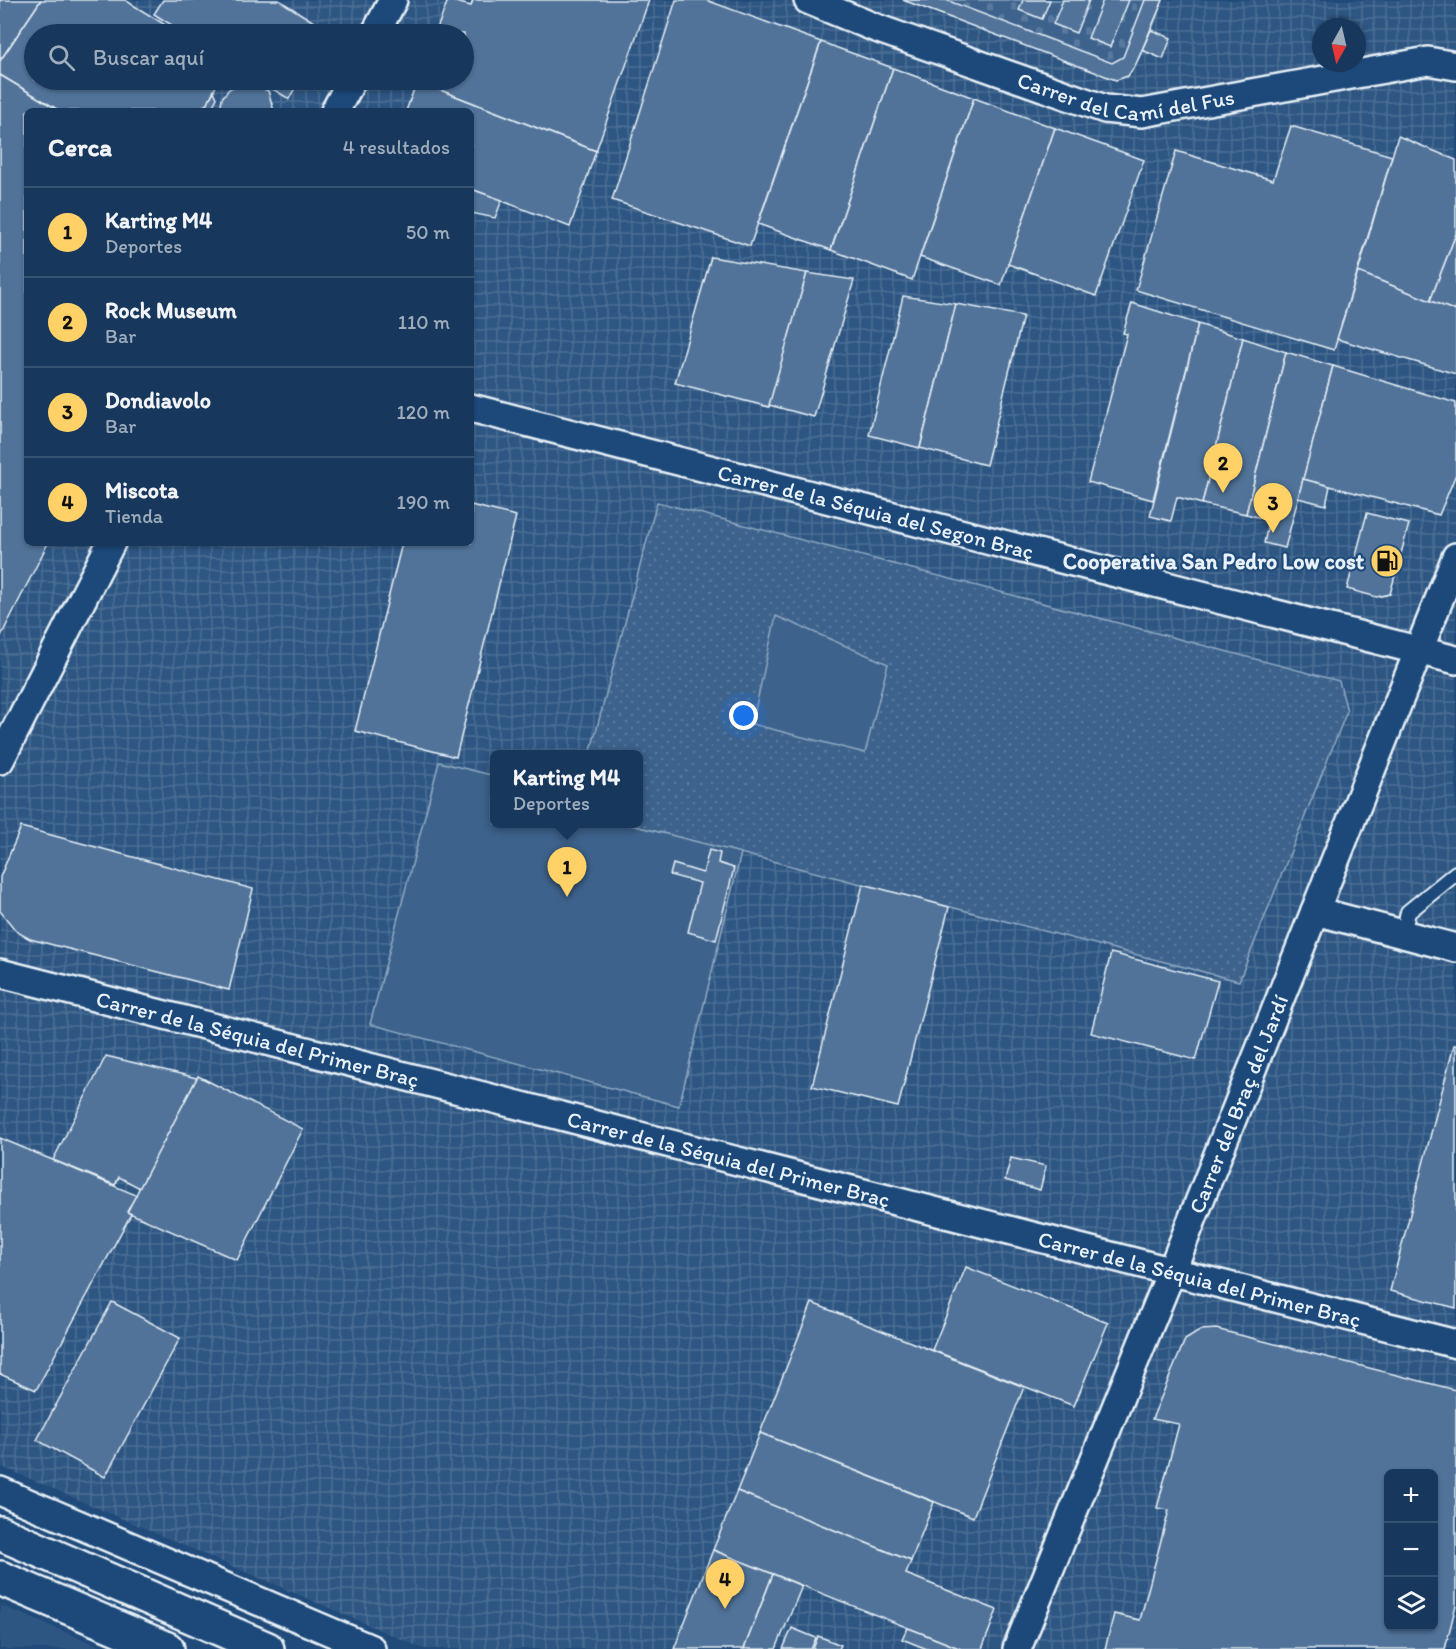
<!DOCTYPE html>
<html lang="es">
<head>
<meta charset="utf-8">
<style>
	body { margin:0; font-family:Itim,sans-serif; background:#244365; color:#f1f3f6 }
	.controls { position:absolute; right:18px; bottom:18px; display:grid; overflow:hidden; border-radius:9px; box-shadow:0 2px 4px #0004 }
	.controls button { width:54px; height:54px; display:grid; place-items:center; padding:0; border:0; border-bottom:2px solid #365272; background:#17385c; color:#f1f3f6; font:30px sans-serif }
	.compass { position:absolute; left:1312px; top:18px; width:54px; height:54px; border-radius:50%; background:#17385c; box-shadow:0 2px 4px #0004; rotate:188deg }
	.you { position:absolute; left:744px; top:716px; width:21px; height:21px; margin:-15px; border:4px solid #fff; border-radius:50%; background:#1a73e8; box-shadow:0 0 0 9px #1a73e833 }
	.badge { display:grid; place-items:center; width:39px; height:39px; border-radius:50%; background:#ffd166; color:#111; font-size:20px; font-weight:700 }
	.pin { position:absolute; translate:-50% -50px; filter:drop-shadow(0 2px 3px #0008) }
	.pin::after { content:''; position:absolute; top:32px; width:21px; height:18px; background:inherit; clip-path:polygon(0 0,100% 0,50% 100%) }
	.popup { position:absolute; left:490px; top:750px; width:153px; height:78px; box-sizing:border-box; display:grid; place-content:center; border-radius:9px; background:#17385c; filter:drop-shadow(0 2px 4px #0005); font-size:20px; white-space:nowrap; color:#9eacbb }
	.popup b { font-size:22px; color:#f1f3f6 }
	.popup::after { content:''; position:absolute; left:50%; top:100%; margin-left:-12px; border:12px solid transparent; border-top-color:#17385c }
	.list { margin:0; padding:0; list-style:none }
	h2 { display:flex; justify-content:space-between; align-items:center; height:78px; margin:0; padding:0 24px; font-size:26px }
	h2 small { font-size:20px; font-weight:400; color:#9eacbb }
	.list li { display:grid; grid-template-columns:39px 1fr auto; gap:18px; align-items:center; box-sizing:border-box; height:90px; padding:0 24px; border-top:2px solid #365272 }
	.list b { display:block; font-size:22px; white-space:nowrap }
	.list p { margin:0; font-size:20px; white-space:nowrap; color:#9eacbb }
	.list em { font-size:20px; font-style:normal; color:#9eacbb }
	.icon { flex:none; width:33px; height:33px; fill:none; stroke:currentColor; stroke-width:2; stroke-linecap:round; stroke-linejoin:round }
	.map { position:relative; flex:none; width:1456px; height:1649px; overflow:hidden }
	.search { position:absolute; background:#17385c; box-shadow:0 2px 4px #0004; left:24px; top:24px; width:450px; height:66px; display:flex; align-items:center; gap:15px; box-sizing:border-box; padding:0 21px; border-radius:33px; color:#9eacbb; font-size:22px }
	.panel { position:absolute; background:#17385c; box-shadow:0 2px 4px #0004; left:24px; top:108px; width:450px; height:438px; border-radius:9px }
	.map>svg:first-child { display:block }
	.built { fill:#2e5683 }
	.industrial { fill:url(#industrial-grid); fill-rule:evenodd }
	.grass { fill:url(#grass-dots); stroke:#92aac2; stroke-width:1.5 }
	.cemetery { fill:url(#cemetery-stones); stroke:#92aac2; stroke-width:1.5 }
	.garden { fill:#3c628c; stroke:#92aac2; stroke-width:1.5 }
	.building { fill:#517399; stroke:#e8f1f8; stroke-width:1.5; fill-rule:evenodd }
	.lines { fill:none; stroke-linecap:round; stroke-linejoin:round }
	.service-casing { stroke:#e8f1f8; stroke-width:18 }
	.minor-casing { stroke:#e8f1f8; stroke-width:32 }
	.tertiary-casing { stroke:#e8f1f8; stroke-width:38 }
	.service { stroke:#1f4a7a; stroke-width:14 }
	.minor { stroke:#1f4a7a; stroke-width:27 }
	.tertiary { stroke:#1f4a7a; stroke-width:33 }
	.labels { text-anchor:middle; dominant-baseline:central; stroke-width:4.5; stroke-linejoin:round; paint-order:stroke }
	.street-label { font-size:22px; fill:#e8f1f8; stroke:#1f4a7a }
	.poi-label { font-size:22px; font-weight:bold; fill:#e8f1f8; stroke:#1f4a7a; text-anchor:end }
</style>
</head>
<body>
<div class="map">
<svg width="1456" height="1649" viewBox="0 0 1456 1649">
	<defs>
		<pattern id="industrial-grid" width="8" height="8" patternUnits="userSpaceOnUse" patternTransform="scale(1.5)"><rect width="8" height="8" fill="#2e5683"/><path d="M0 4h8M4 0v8" fill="none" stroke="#4c6f95"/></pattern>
		<pattern id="grass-dots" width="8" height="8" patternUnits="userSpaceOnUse" patternTransform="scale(1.5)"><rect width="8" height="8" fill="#3c628c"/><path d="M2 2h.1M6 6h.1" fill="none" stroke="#58799d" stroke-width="1.8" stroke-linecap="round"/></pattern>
		<pattern id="cemetery-stones" width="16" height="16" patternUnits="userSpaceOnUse" patternTransform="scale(1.5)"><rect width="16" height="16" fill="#3c628c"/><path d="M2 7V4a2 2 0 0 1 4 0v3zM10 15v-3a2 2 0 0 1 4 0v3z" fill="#58799d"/></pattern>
	</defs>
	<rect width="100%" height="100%" fill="#1f4a7a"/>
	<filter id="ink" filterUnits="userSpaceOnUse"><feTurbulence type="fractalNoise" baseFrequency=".0167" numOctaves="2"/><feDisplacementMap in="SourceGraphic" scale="12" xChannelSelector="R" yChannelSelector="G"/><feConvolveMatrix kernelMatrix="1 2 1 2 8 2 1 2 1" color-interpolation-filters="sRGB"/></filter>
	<g filter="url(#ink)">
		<!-- built -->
		<path class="built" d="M 0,1605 L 106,1649 L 0,1649 Z"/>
		<!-- industrial -->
		<path class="industrial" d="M 0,0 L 1456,0 L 1456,1649 L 424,1649 L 0,1466 ZM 1321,27 L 1357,27 L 1357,63 L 1321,63 ZM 34,34 L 464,34 L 464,80 L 34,80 ZM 27,111 L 471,111 L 471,543 L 27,543 ZM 495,754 L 639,754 L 639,824 L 495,824 ZM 1388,1474 L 1434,1474 L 1434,1626 L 1388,1626 Z"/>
		<!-- grass -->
		<path class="grass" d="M 657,502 L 1339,681 L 1347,711 L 1239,981 L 627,824 L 639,824 L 639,754 L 590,754 Z"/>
		<!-- cemetery -->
		<path class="cemetery" d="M 903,0 L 1163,0 C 1154,21 1140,75 1116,80 Z"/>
		<!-- garden -->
		<g class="garden">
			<path d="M 776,616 L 888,664 L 865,753 L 752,724 Z"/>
			<path d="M 439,762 L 495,776 L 495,824 L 627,824 L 741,853 L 679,1106 L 370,1024 Z"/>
		</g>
		<!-- building -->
		<g class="building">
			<path d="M 0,0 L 41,0 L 0,61 Z"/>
			<path d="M 41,0 L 125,0 L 180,34 L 34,34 L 34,80 L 219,80 L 207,104 L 196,111 L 60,111 L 0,75 L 0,61 Z"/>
			<path d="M 163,0 L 279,0 L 325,29 L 322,34 L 186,34 L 154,14 Z"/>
			<path d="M 448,0 L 471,6 L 473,0 L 649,0 L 596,151 L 417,81 L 464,80 L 464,34 L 435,34 Z"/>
			<path d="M 676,0 L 706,0 L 821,42 L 750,246 L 612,200 Z"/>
			<path d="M 903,0 L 946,0 L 1112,63 L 1123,57 L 1145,0 L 1163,0 L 1136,64 L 1128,76 L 1116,80 Z"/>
			<path d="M 1023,0 L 1050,0 L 1042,19 L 1019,10 Z"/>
			<path d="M 1063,0 L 1089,0 L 1076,33 L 1053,24 Z"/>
			<path d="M 1103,0 L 1129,0 L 1110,47 L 1088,38 Z"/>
			<path d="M 1151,30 L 1171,38 L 1163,59 L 1142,50 Z"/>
			<path d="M 821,42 L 893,68 L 831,250 L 758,224 Z"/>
			<path d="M 893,68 L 974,98 L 912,280 L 831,250 Z"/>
			<path d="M 0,75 L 60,111 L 27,111 L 27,543 L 48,543 L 0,638 Z"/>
			<path d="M 258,80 L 299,80 L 289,99 Z"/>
			<path d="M 417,81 L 596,151 L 570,227 L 471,189 L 471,111 L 406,111 Z"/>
			<path d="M 249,82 L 268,91 L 274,111 L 220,111 L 222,98 L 229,89 L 238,84 Z"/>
			<path d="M 214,91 L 217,98 L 210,111 L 196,111 L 207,104 Z"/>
			<path d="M 974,98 L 1055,128 L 1001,285 L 920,257 Z"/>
			<path d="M 1291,126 L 1392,156 L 1334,350 L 1136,290 L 1176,151 L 1273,180 Z"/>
			<path d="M 1055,128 L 1144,160 L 1096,296 L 1008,264 Z"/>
			<path d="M 1398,136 L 1456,160 L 1456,234 L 1430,301 L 1358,272 Z"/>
			<path d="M 471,189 L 502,200 L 495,218 L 471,213 Z"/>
			<path d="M 1456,234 L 1456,311 L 1430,301 Z"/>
			<path d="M 711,257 L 807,273 L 769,407 L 675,383 Z"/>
			<path d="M 1358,272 L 1456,311 L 1456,374 L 1337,339 Z"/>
			<path d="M 807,273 L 854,280 L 814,417 L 769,405 Z"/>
			<path d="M 903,296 L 956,304 L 920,448 L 869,435 Z"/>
			<path d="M 1132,303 L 1198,324 L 1153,500 L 1088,482 L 1127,334 L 1123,333 Z"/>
			<path d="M 956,304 L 1023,316 L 986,465 L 920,448 Z"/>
			<path d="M 1198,324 L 1243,338 L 1202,504 L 1177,497 L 1171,521 L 1150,516 Z"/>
			<path d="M 1243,338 L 1286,352 L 1246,514 L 1202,504 Z"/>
			<path d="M 1286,352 L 1333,366 L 1285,548 L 1264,543 L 1269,520 L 1246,514 Z"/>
			<path d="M 1333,366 L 1456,403 L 1456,474 L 1439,515 L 1303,479 Z"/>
			<path d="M 1303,479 L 1330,486 L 1326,505 L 1298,498 Z"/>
			<path d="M 471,505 L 516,516 L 456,757 L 355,731 L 402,543 L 471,543 Z"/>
			<path d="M 1367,513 L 1409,524 L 1390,594 L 1377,597 L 1347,589 Z"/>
			<path d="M 21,827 L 253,889 L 229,990 L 30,939 L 17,932 L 0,911 L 0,877 Z"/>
			<path d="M 709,850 L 720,853 L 718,863 L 734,868 L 716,940 L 688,932 L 700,883 L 670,875 L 673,864 L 703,873 Z"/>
			<path d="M 863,884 L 949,907 L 898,1107 L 812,1086 Z"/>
			<path d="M 1111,953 L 1218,981 L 1196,1060 L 1091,1033 Z"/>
			<path d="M 1454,1045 L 1456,1045 L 1456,1308 L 1390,1291 Z"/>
			<path d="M 106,1056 L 197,1078 L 140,1188 L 119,1177 L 115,1185 L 53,1160 Z"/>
			<path d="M 198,1076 L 303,1129 L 237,1260 L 127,1212 Z"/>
			<path d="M 0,1138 L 136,1195 L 127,1212 L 131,1214 L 36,1390 L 0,1374 Z"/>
			<path d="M 1011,1158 L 1046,1166 L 1040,1190 L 1005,1180 Z"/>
			<path d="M 966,1267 L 1108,1323 L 1074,1406 L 932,1350 Z"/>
			<path d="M 112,1302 L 180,1338 L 105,1477 L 37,1440 Z"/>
			<path d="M 812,1303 L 1024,1387 L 973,1517 L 760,1433 Z"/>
			<path d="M 1216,1329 L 1456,1390 L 1456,1605 L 1445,1649 L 1105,1649 L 1114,1614 L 1140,1620 L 1169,1510 L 1157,1508 L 1179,1424 L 1152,1419 L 1185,1340 L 1201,1330 ZM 1388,1474 L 1434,1474 L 1434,1626 L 1388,1626 Z"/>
			<path d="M 760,1433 L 934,1502 L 911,1561 L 737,1491 Z"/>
			<path d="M 737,1491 L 911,1561 L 906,1574 L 997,1610 L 982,1649 L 961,1649 L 713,1550 Z"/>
			<path d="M 713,1550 L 773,1574 L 744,1649 L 674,1649 Z"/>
			<path d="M 773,1574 L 802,1586 L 776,1649 L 744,1649 Z"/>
			<path d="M 792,1628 L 816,1638 L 811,1649 L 783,1649 Z"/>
			<path d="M 907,1628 L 911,1629 L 961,1649 L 927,1649 L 902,1639 Z"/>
			<path d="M 818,1636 L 841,1645 L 839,1649 L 813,1649 Z"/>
		</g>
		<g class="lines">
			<!-- service casing -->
			<g class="service-casing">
				<path id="service" d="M 1403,934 L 1408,912 L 1456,873"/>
			</g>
			<!-- minor casing -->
			<g class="minor-casing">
				<g id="minor">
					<path id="s1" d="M 808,0 L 876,28 L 1105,109 L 1142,113 L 1428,61 L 1456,66"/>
					<path d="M 375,34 L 393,0"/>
					<path d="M 335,111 L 352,80"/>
					<path id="s2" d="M 471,408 L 1456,660"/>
					<path d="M 0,760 L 111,543"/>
					<path d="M 1315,911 L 1456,948"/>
					<path id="s3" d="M 0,973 L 1456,1344"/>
					<path d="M 0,1491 L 371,1649"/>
					<path id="s4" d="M 1017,1649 L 1172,1270 L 1456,557"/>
				</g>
			</g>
			<!-- tertiary casing -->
			<g class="tertiary-casing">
				<g id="tertiary">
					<path d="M 0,1533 L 267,1649"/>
					<path d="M 0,1578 L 167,1649"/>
				</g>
			</g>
			<!-- service -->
			<use href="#service" class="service"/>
			<!-- minor -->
			<use href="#minor" class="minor"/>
			<!-- tertiary -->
			<use href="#tertiary" class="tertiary"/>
		</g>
	</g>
	<!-- icons -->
	<defs>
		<g id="fuel-disc" transform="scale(1.725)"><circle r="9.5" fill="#ffd166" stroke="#1f4a7a"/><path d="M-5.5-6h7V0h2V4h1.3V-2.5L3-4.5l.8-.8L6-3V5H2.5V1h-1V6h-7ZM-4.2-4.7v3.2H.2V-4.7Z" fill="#111"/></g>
	</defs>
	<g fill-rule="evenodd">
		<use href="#fuel-disc" x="1387" y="561"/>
	</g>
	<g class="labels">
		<!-- street labels -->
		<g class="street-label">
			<text stroke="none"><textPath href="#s1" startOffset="336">Carrer del Camí del Fus</textPath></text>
			<text stroke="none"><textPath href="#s2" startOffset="418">Carrer de la Séquia del Segon Braç</textPath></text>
			<text stroke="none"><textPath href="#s3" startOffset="266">Carrer de la Séquia del Primer Braç</textPath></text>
			<text stroke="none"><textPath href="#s4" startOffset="588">Carrer del Braç del Jardí</textPath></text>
			<text stroke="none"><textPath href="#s3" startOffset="752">Carrer de la Séquia del Primer Braç</textPath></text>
			<text stroke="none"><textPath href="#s3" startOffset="1238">Carrer de la Séquia del Primer Braç</textPath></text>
		</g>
		<!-- poi labels -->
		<g class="poi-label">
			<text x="1364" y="561">Cooperativa San Pedro Low cost</text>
		</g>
	</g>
</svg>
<div class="controls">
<button>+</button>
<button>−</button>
<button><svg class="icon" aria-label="layers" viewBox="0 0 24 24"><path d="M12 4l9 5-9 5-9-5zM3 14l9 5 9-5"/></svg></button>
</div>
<svg class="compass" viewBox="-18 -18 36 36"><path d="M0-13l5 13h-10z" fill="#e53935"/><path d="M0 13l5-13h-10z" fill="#9eacbb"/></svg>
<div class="you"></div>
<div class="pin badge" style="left:567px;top:897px">1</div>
<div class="popup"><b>Karting M4</b>Deportes</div>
<div class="pin badge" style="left:1223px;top:493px">2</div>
<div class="pin badge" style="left:1273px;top:533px">3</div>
<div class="pin badge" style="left:725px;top:1609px">4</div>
<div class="search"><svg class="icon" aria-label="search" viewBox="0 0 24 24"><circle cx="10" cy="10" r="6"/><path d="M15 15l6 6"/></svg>Buscar aquí</div>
<section class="panel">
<h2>Cerca<small>4 resultados</small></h2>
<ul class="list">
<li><span class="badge">1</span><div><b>Karting M4</b><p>Deportes</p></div><em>50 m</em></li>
<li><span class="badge">2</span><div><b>Rock Museum</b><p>Bar</p></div><em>110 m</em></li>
<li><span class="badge">3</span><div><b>Dondiavolo</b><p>Bar</p></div><em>120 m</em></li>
<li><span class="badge">4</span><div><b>Miscota</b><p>Tienda</p></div><em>190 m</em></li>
</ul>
</section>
</div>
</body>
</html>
